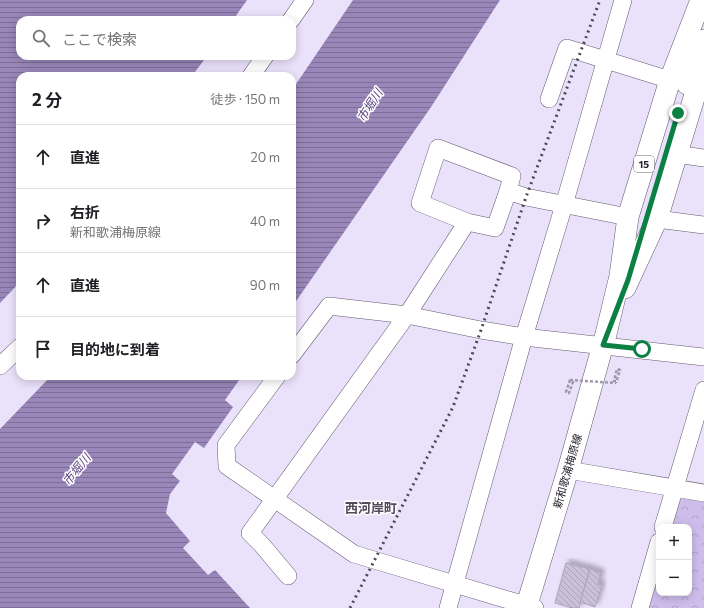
<!DOCTYPE html>
<html lang="ja">
<head>
<meta charset="utf-8">
<style>
	body { margin:0; font-family:Commissioner,"Noto Sans JP",sans-serif; background:#f6f6f6; color:#202124 }
	.controls { position:absolute; right:12px; bottom:12px; display:grid; overflow:hidden; border-radius:8px; box-shadow:0 2px 10px #0003 }
	.controls button { width:36px; height:36px; display:grid; place-items:center; padding:0; border:0; border-bottom:1px solid #e0e0e0; background:#fff; color:#202124; font:20px sans-serif }
	.stop { position:absolute; width:12px; height:12px; margin:-9px; border:3px solid #0b8043; border-radius:50%; background:#fff }
	.stop.end { background:#0b8043; border-color:#fff; box-shadow:0 1px 4px #0008 }
	.list { margin:0; padding:0; list-style:none }
	h2 { display:flex; justify-content:space-between; align-items:center; height:52px; margin:0; padding:0 16px; font-size:17px }
	h2 small { font-size:13px; font-weight:400; color:#757577 }
	.list li { display:grid; grid-template-columns:26px 1fr auto; gap:12px; align-items:center; box-sizing:border-box; height:64px; padding:0 16px; border-top:1px solid #e0e0e0 }
	.list b { display:block; font-size:15px; white-space:nowrap }
	.list p { margin:0; font-size:13px; white-space:nowrap; color:#757577 }
	.list em { font-size:13px; font-style:normal; color:#757577 }
	.icon { flex:none; width:22px; height:22px; fill:none; stroke:currentColor; stroke-width:2; stroke-linecap:round; stroke-linejoin:round }
	.map { position:relative; flex:none; width:704px; height:608px; overflow:hidden }
	.search { position:absolute; background:#fff; box-shadow:0 2px 10px #0003; left:16px; top:16px; width:280px; height:44px; display:flex; align-items:center; gap:10px; box-sizing:border-box; padding:0 14px; border-radius:12px; color:#757577; font-size:15px }
	.panel { position:absolute; background:#fff; box-shadow:0 2px 10px #0003; left:16px; top:72px; width:280px; height:308px; border-radius:12px }
	.map>svg:first-child { display:block }
	.park { fill:url(#park-crowns) }
	.water { fill:url(#water-rules) }
	.building { fill:url(#building-back-hatch); stroke:#aba2ba; filter:url(#shadow) }
	.lines { fill:none; stroke-linecap:round; stroke-linejoin:round }
	.minor-casing { stroke:#635b70; stroke-width:18 }
	.major-casing { stroke:#635b70; stroke-width:22 }
	.path { stroke:#9e98aa; stroke-width:2.5; stroke-dasharray:3 2; stroke-linecap:butt }
	.minor { stroke:#fff; stroke-width:17 }
	.major { stroke:#fff; stroke-width:21 }
	.rail { stroke:#4d4855; stroke-width:3; stroke-dasharray:2 4; stroke-linecap:butt }
	.path-bridge { stroke:#9e98aa; stroke-width:2.5; stroke-dasharray:3 2; stroke-linecap:butt }
	.route { stroke:#0b8043; stroke-width:5 }
	.labels { text-anchor:middle; dominant-baseline:central; stroke-width:3; stroke-linejoin:round; paint-order:stroke }
	.shield { fill:#fff; stroke:#66646b; stroke-width:1 }
	.shield-label { font-size:10px; font-weight:bold; fill:#25222b }
	.street-label { font-size:11px; fill:#25222b; stroke:#fff }
	.water-label { font-size:12px; font-style:italic; fill:#5b3f80; stroke:#fff }
	.quarter-label { font-size:13px; font-weight:bold; fill:#51495d; stroke:#fff }
</style>
</head>
<body>
<div class="map">
<svg width="704" height="608" viewBox="0 0 704 608">
	<defs>
		<pattern id="park-crowns" width="20" height="18" patternUnits="userSpaceOnUse"><rect width="20" height="18" fill="#cebdeb"/><path d="M2 6a3 3 0 1 1 6 0M12 15a3 3 0 1 1 6 0" fill="none" stroke="#b1a2ca"/></pattern>
		<pattern id="water-rules" width="6" height="5" patternUnits="userSpaceOnUse"><rect width="6" height="5" fill="#9a87b9"/><path d="M0 2.5h6" fill="none" stroke="#7d6e97"/></pattern>
		<pattern id="building-back-hatch" width="6" height="6" patternUnits="userSpaceOnUse"><rect width="6" height="6" fill="#cac1d9"/><path d="M-1 5l2 2M0 0l6 6M5-1l2 2" fill="none" stroke="#ada6ba"/></pattern>
		<filter id="shadow"><feDropShadow dx="3.5" dy="-3.5" stdDeviation="2" flood-color="#0004"/></filter>
	</defs>
	<rect width="100%" height="100%" fill="#eae1fa"/>
	<!-- park -->
	<path class="park" d="M 684,498 L 704,501 L 704,608 L 647,608 L 659,568 L 659,593 L 689,593 L 689,527 L 671,527 L 679,501 Z"/>
	<!-- water -->
	<g class="water">
		<path d="M 0,0 L 247,0 L 233,20 L 20,20 L 20,56 L 207,56 L 192,76 L 20,76 L 20,282 L 0,303 Z"/>
		<path d="M 353,0 L 500,0 L 431,107 L 292,307 L 292,90 Z"/>
		<path d="M 51,376 L 242,376 L 225,400 L 233,407 L 204,448 L 195,442 L 172,474 L 180,481 L 170,494 L 166,513 L 190,541 L 183,548 L 208,575 L 215,570 L 250,608 L 0,608 L 0,429 Z"/>
	</g>
	<!-- building -->
	<g class="building">
		<path d="M 566,563 L 590,569 L 579,608 L 572,608 L 555,603 Z"/>
		<path d="M 590,569 L 601,573 L 598,584 L 602,585 L 595,607 L 580,602 Z"/>
	</g>
	<g class="lines">
		<!-- minor casing -->
		<g class="minor-casing">
			<g id="minor">
				<path d="M 291,20 L 305,0"/>
				<path d="M 251,76 L 265,56"/>
				<path d="M 549,99 L 567,48 L 670,80"/>
				<path d="M 676,154 L 704,158"/>
				<path d="M 657,219 L 704,225"/>
				<path d="M 467,222 L 420,203 L 438,148 L 512,176 L 508,191 L 526,197 L 628,217"/>
				<path d="M 292,355 L 329,306 L 407,315 L 481,330 L 524,337 L 704,357"/>
				<path d="M 0,366 L 20,347"/>
				<path d="M 277,376 L 226,445 L 227,466 L 354,554 L 535,608"/>
				<path d="M 568,470 L 704,493"/>
				<path d="M 663,527 L 704,390"/>
				<path d="M 288,576 L 262,545 L 250,533 L 407,315 L 467,222 L 495,228 L 508,191"/>
				<path d="M 448,608 L 524,337 L 564,205 L 623,0"/>
				<path d="M 640,608 L 659,542"/>
			</g>
		</g>
		<!-- major casing -->
		<g class="major-casing">
			<g id="major">
				<path d="M 687,84 L 704,40"/>
				<path d="M 625,288 L 657,219 L 697,88 L 704,71"/>
				<path d="M 526,608 L 568,470 L 606,334 L 620,276 L 628,217 L 670,80 L 701,0"/>
			</g>
		</g>
		<!-- path -->
		<g class="path">
			<path d="M 570,380 L 566,392 L 569,393 L 573,382 L 570,381"/>
			<path d="M 616,381 L 614,381 L 617,369 L 620,370 L 616,383"/>
		</g>
		<!-- minor -->
		<use href="#minor" class="minor"/>
		<!-- major -->
		<use href="#major" class="major"/>
		<!-- rail -->
		<path class="rail" d="M 350,608 L 453,407 L 481,330 L 526,197 L 600,0"/>
		<!-- path-bridge -->
		<path class="path-bridge" d="M 570,380 L 616,383"/>
	</g>
	<g class="lines">
		<!-- route -->
		<path class="route" d="M 642,349 L 603,345 L 628,280 L 678,113"/>
	</g>
	<g class="labels">
		<!-- shield labels -->
		<rect class="shield" x="634" y="156" width="20" height="16" rx="3"/>
		<g class="shield-label">
			<text x="644" y="164">15</text>
		</g>
		<!-- street labels -->
		<g class="street-label">
			<text transform="translate(567 471) rotate(-74)">新和歌浦梅原線</text>
		</g>
		<!-- water labels -->
		<g class="water-label">
			<text transform="translate(369 105) rotate(-57)">市堀川</text>
			<text transform="translate(76 469) rotate(-51)">市堀川</text>
		</g>
		<!-- quarter labels -->
		<g class="quarter-label">
			<text x="371" y="508">西河岸町</text>
		</g>
	</g>
</svg>
<div class="controls">
<button>+</button>
<button>−</button>
</div>
<div class="stop" style="left:642px;top:349px"></div>
<div class="stop end" style="left:678px;top:113px"></div>
<div class="search"><svg class="icon" aria-label="search" viewBox="0 0 24 24"><circle cx="10" cy="10" r="6"/><path d="M15 15l6 6"/></svg>ここで検索</div>
<section class="panel">
<h2>2 分<small>徒歩 · 150 m</small></h2>
<ul class="list">
<li><svg class="icon" aria-label="ahead" viewBox="0 0 24 24"><path d="M12 20V5M6 11l6-6 6 6"/></svg><div><b>直進</b></div><em>20 m</em></li>
<li><svg class="icon" aria-label="right" viewBox="0 0 24 24"><path d="M7 20v-9h11M14 6l5 5-5 5"/></svg><div><b>右折</b><p>新和歌浦梅原線</p></div><em>40 m</em></li>
<li><svg class="icon" aria-label="ahead" viewBox="0 0 24 24"><path d="M12 20V5M6 11l6-6 6 6"/></svg><div><b>直進</b></div><em>90 m</em></li>
<li><svg class="icon" aria-label="arrive" viewBox="0 0 24 24"><path d="M6 21V4h12l-3 4 3 4H6"/></svg><div><b>目的地に到着</b></div></li>
</ul>
</section>
</div>
</body>
</html>
